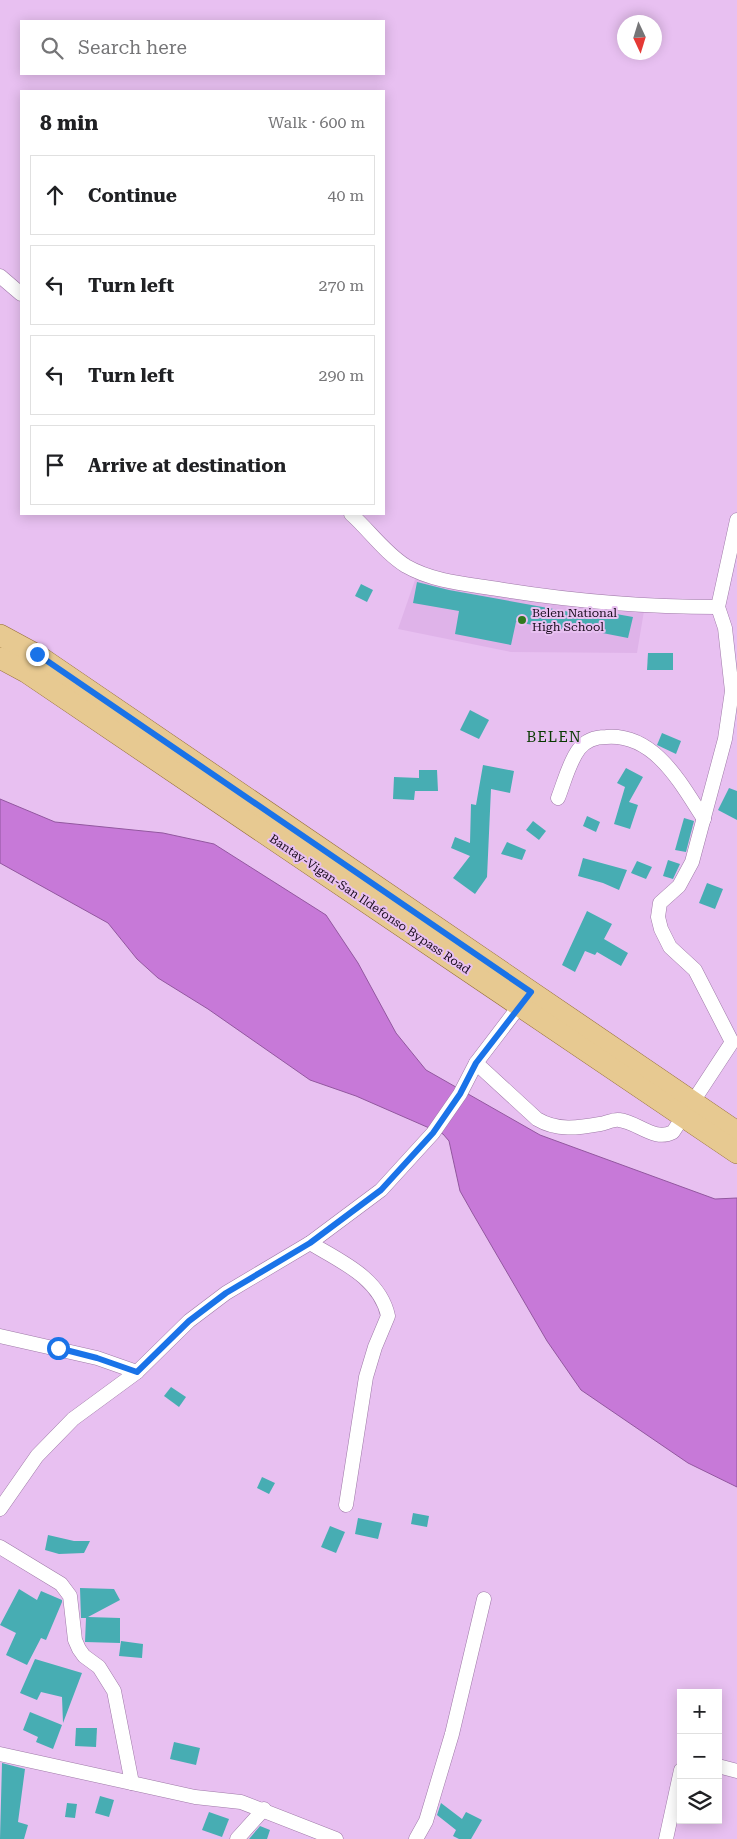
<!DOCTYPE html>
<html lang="en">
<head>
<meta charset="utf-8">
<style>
	body { margin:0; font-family:"Roboto Serif",serif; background:#f2f2f2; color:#202124 }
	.controls { position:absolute; right:15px; bottom:15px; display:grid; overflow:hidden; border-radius:0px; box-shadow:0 2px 12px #0003 }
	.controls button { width:45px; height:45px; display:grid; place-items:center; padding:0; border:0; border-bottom:1px solid #e0e0e0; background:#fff; color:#202124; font:25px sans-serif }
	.compass { position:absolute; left:617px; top:15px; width:45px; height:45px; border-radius:50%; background:#fff; box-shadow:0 2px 12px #0003; rotate:176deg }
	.stop { position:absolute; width:15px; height:15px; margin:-11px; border:4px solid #1a73e8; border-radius:50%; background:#fff }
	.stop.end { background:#1a73e8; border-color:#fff; box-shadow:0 1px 5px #0008 }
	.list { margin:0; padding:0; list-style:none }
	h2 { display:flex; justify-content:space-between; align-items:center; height:65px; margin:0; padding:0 20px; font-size:21px }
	h2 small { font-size:16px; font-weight:400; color:#757577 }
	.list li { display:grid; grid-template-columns:32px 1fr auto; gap:15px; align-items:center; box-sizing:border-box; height:80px; margin:0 10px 10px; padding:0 10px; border:1px solid #e0e0e0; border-radius:0px }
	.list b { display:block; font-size:19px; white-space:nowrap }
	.list em { font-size:16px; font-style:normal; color:#757577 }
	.icon { flex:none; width:28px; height:28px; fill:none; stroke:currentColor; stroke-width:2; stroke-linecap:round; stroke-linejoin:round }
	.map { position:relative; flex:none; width:737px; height:1839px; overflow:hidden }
	.search { position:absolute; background:#fff; box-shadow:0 2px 12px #0003; left:20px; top:20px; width:365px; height:55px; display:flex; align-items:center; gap:12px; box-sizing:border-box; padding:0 18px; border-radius:0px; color:#757577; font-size:19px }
	.panel { position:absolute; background:#fff; box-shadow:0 2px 12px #0003; left:20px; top:90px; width:365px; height:425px; border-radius:0px }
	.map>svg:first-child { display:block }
	.built { fill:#dfb3e9 }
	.water { fill:#c779d8; stroke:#92579f }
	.building { fill:#47adb3 }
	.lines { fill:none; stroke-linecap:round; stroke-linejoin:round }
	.street-casing { stroke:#9e79a7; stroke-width:15 }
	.primary-casing { stroke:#946e38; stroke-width:22 }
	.street { stroke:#fff; stroke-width:14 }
	.primary { stroke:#e7c991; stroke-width:21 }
	.route { stroke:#1a73e8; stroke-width:6 }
	.poi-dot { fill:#30791e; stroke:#e8c0f1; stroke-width:2 }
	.labels { text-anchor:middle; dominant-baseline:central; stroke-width:4; stroke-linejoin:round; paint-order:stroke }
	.poi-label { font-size:12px; fill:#17091a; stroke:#e8c0f1; text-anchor:start }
	.street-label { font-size:12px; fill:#17091a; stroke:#e8c0f1 }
	.quarter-label { font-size:15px; letter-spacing:1px; fill:#083900; stroke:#e8c0f1 }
</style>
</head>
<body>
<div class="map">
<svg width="737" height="1839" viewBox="0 0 737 1839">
	<rect width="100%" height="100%" fill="#e8c0f1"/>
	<!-- built -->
	<path class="built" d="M 416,577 L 644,611 L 637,653 L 511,652 L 398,629 Z"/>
	<!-- water -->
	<path class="water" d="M 0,799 L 55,822 L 163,833 L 214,844 L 326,915 L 358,963 L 396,1033 L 426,1070 L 540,1135 L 715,1199 L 737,1198 L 737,1487 L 688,1463 L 581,1390 L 547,1341 L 473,1214 L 460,1191 L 449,1141 L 443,1134 L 356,1096 L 310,1080 L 208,1009 L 158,978 L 137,959 L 108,923 L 0,863 Z"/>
	<!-- building -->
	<g class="building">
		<path d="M 417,582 L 449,590 L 570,612 L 571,610 L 593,614 L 594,610 L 633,617 L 628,638 L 587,630 L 586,632 L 562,628 L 562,630 L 516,622 L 511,645 L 455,634 L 459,611 L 413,603 Z"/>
		<path d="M 361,584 L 373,590 L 367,602 L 355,596 Z"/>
		<path d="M 648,653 L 673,653 L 673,670 L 647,670 Z"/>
		<path d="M 470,710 L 489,720 L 479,739 L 460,730 Z"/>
		<path d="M 662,733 L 681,741 L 676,754 L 657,745 Z"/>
		<path d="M 483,765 L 514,771 L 510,793 L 491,789 L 487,877 L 475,894 L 453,878 L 470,856 L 451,848 L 455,837 L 470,843 L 471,804 L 476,805 Z"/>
		<path d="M 626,768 L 643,777 L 629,802 L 638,805 L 630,829 L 614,824 L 625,787 L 617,783 Z"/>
		<path d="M 419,770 L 437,770 L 438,791 L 415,791 L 414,800 L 393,799 L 394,777 L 419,778 Z"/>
		<path d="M 729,788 L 737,791 L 737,820 L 718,810 Z"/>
		<path d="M 587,816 L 600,822 L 596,832 L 583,826 Z"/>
		<path d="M 684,818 L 694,821 L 686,852 L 675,850 Z"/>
		<path d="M 533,821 L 546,831 L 539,840 L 526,830 Z"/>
		<path d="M 507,842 L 526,850 L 522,860 L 501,854 Z"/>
		<path d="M 583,858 L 627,870 L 619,890 L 603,883 L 578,876 Z"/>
		<path d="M 668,860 L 680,864 L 673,879 L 663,876 Z"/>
		<path d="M 637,861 L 652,867 L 646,879 L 631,873 Z"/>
		<path d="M 707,883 L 723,889 L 715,909 L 699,903 Z"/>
		<path d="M 587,911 L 612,924 L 604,939 L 628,953 L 621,966 L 597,952 L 595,955 L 585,951 L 575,972 L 562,965 Z"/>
		<path d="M 171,1387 L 186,1397 L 179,1407 L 164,1396 Z"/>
		<path d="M 262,1477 L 275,1483 L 269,1494 L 257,1488 Z"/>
		<path d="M 413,1513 L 429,1516 L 427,1527 L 411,1524 Z"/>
		<path d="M 358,1518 L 382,1523 L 378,1539 L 355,1534 Z"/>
		<path d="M 330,1526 L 345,1532 L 336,1553 L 321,1547 Z"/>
		<path d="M 48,1535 L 74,1541 L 90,1541 L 84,1553 L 59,1554 L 45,1550 Z"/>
		<path d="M 80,1588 L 114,1589 L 120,1600 L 88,1617 L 120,1618 L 120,1643 L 85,1642 L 86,1618 L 81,1618 Z"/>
		<path d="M 19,1589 L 37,1600 L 41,1591 L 62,1600 L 62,1602 L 46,1640 L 41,1638 L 27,1665 L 6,1655 L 16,1633 L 0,1625 Z"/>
		<path d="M 121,1641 L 143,1644 L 142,1658 L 119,1656 Z"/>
		<path d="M 35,1659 L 82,1673 L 63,1723 L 62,1697 L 41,1692 L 37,1700 L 20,1693 Z"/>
		<path d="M 30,1712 L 62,1725 L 53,1749 L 36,1742 L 38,1737 L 23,1730 Z"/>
		<path d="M 76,1728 L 97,1728 L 96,1747 L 75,1746 Z"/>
		<path d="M 174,1742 L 200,1748 L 196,1765 L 170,1759 Z"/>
		<path d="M 2,1763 L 25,1769 L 18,1822 L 28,1825 L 24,1839 L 0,1839 Z"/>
		<path d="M 100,1796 L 114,1800 L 109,1817 L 95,1813 Z"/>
		<path d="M 67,1803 L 77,1804 L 75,1818 L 65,1817 Z"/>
		<path d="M 441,1803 L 462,1819 L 466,1812 L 482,1820 L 471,1839 L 459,1839 L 453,1836 L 456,1830 L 437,1815 Z"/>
		<path d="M 209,1812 L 229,1819 L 222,1837 L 202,1830 Z"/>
		<path d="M 260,1826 L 270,1830 L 267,1839 L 249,1839 Z"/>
	</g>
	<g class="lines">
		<!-- street casing -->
		<g class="street-casing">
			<g id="street">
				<path d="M 0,276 L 21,294"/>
				<path d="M 351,514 C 369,530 385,553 406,566 C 434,582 467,584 498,589 C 571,601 643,607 718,607"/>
				<path d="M 558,798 C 564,783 569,762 579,749 C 586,740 595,737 606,737 C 655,733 681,784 704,819"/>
				<path d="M 476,1063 L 537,1119 C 557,1131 578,1128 600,1124 C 606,1123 614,1119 619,1120 C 638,1122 654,1142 673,1132 L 732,1042 L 695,970 L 670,947 L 661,929 L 658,917 L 660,903 L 679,886 L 692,862 L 725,739 L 732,691 L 725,628 L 718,607 L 737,520"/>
				<path d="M 310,1243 C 340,1261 380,1278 388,1316 L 375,1347 L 366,1377 L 346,1505"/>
				<path d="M 0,1336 L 97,1358 L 137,1372"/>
				<path d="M 0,1509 L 37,1456 L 73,1419 L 137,1372 L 189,1321 L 226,1293 L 310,1243 L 381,1190 L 433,1133 L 460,1094 L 476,1063 L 524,1000"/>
				<path d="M 0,1547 L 61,1584 L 70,1596 L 75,1640 L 79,1649 L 84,1656 L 99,1667 L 114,1691 L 132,1783"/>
				<path d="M 0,1754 L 195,1797 L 241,1802 L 336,1839"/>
				<path d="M 718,1766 L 737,1771"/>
				<path d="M 237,1839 L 264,1809"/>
				<path d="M 416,1839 L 426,1821 L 452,1734 L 484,1599"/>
				<path d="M 666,1839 L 681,1770"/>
			</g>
		</g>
		<!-- primary casing -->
		<g class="primary-casing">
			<g id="primary">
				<path d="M 0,635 L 37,655 L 737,1132"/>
				<path d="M 0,658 L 26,672 L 737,1153"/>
			</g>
		</g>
		<!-- street -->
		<use href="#street" class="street"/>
		<!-- primary -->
		<use href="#primary" class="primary"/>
	</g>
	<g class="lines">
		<!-- route -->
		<path class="route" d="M 37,654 L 531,992 L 476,1063 L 460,1094 L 433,1133 L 381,1190 L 310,1243 L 226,1293 L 189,1321 L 137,1372 L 97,1358 L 58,1348"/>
	</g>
	<!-- markers -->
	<circle class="poi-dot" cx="522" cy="620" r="5"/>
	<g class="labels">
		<!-- poi labels -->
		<g class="poi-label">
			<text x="532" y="613">Belen National<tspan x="532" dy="14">High School</tspan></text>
		</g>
		<!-- street labels -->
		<g class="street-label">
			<text transform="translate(370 904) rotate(34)">Bantay-Vigan-San Ildefonso Bypass Road</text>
		</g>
		<!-- quarter labels -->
		<g class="quarter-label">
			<text x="554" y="737">BELEN</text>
		</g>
	</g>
</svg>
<div class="controls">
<button>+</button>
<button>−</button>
<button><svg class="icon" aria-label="layers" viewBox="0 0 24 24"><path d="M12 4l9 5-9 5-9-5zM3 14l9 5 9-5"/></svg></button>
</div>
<svg class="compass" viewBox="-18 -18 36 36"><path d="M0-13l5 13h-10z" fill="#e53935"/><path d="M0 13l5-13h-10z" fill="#757577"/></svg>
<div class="stop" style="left:58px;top:1348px"></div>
<div class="stop end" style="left:37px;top:654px"></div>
<div class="search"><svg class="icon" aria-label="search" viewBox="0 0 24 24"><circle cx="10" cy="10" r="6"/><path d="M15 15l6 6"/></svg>Search here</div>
<section class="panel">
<h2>8 min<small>Walk · 600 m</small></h2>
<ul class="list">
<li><svg class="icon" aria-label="ahead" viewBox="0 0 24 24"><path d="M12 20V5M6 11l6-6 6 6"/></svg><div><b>Continue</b></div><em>40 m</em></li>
<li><svg class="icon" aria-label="left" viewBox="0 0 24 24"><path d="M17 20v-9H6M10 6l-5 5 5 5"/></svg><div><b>Turn left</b></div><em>270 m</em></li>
<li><svg class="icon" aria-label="left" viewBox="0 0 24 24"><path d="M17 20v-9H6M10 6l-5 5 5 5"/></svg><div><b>Turn left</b></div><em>290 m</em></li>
<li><svg class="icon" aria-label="arrive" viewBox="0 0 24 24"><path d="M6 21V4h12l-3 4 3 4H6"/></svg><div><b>Arrive at destination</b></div></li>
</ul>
</section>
</div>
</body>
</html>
